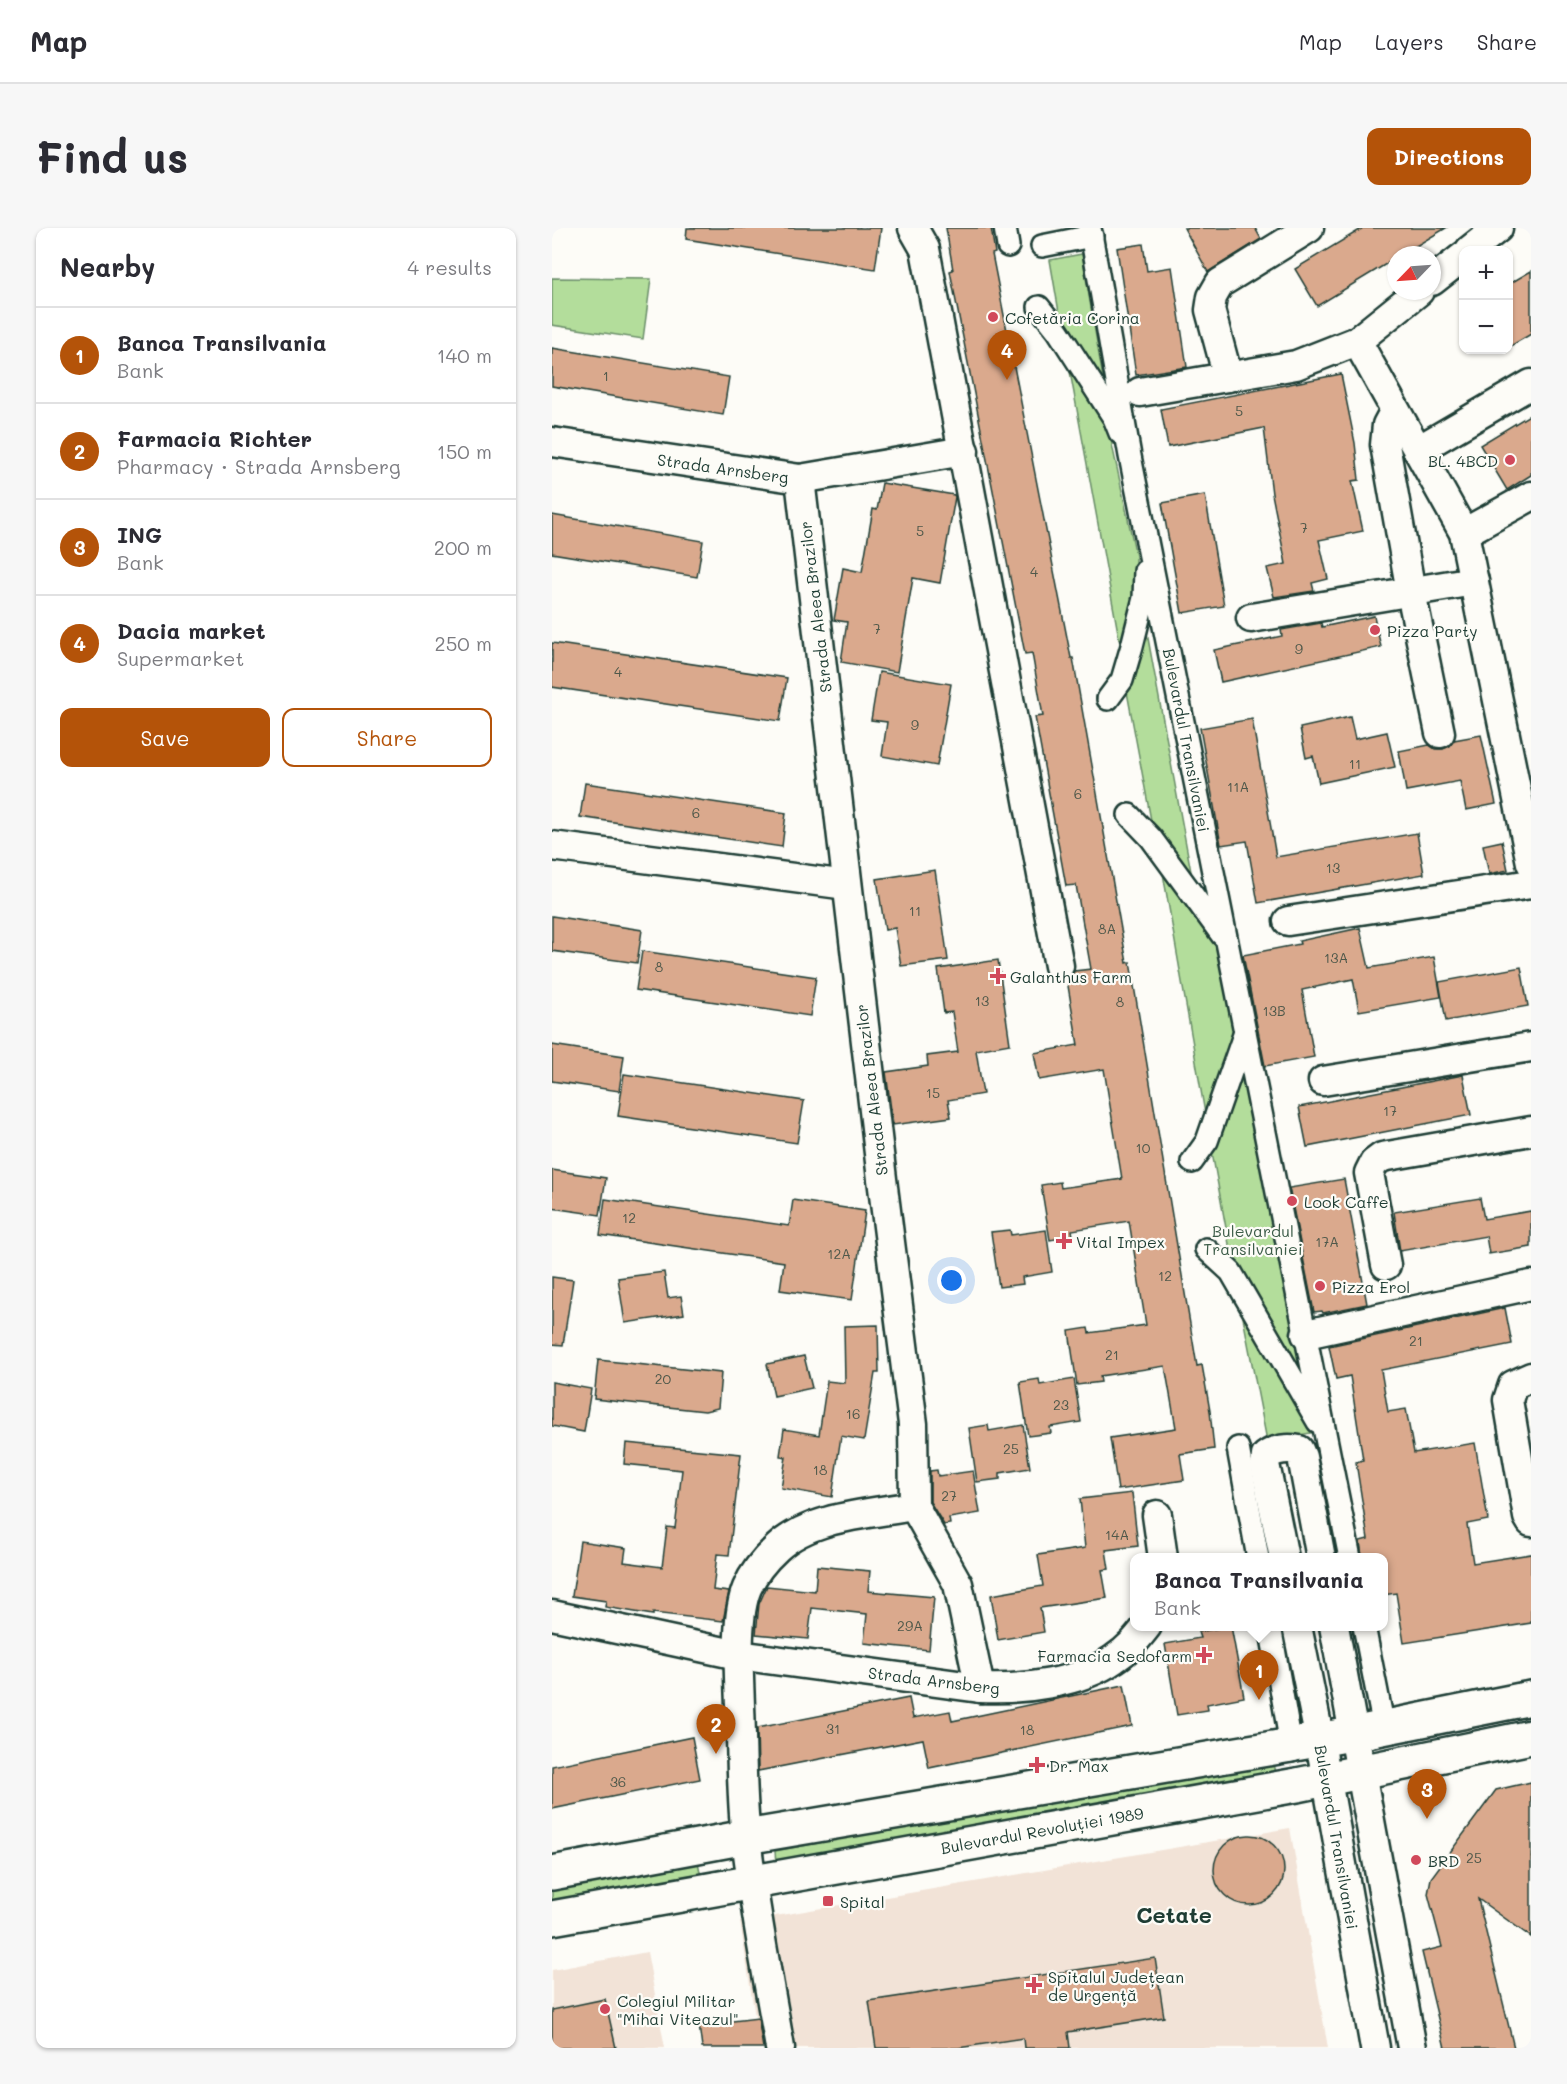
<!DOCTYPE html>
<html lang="en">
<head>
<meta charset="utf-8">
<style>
	body { margin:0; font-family:Mali,sans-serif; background:#f7f7f7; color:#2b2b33 }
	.controls { position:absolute; right:18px; top:18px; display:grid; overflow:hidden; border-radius:12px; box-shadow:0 2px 4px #0004 }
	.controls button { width:54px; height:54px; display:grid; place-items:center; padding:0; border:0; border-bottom:2px solid #e1e1e2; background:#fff; color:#2b2b33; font:30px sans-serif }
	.compass { position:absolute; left:835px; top:18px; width:54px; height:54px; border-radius:50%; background:#fff; box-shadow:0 2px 4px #0004; rotate:245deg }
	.you { position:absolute; left:400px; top:1053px; width:21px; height:21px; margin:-15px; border:4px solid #fff; border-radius:50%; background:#1a73e8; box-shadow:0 0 0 9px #1a73e833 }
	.badge { display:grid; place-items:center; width:39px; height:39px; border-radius:50%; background:#b45309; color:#fff; font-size:20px; font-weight:700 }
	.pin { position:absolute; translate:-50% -50px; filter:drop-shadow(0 2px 3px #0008) }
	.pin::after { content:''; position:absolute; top:32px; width:21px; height:18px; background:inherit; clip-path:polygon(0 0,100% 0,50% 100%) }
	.popup { position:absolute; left:578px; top:1325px; width:258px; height:78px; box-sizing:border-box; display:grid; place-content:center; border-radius:12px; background:#fff; filter:drop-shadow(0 2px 4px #0005); font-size:20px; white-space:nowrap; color:#7c7c81 }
	.popup b { font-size:22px; color:#2b2b33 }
	.popup::after { content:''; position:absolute; left:50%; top:100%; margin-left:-12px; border:12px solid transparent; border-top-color:#fff }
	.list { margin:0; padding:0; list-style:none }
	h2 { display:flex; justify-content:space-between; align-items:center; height:78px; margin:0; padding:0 24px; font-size:26px }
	h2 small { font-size:20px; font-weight:400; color:#7c7c81 }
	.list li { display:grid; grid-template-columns:39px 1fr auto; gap:18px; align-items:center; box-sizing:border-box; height:96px; padding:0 24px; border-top:2px solid #e1e1e2 }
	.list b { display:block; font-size:22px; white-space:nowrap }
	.list p { margin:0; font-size:20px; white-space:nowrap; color:#7c7c81 }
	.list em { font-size:20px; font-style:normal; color:#7c7c81 }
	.actions { display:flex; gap:12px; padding:18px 24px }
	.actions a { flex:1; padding:14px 0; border:2px solid #b45309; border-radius:12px; text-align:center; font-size:21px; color:#b45309 }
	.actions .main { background:#b45309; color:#fff }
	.map { position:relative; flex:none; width:979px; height:1820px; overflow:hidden; border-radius:12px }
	header { display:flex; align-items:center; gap:36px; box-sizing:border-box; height:84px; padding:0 30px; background:#fff; border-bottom:2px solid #e1e1e2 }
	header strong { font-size:28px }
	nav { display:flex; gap:33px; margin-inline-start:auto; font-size:21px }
	.intro { display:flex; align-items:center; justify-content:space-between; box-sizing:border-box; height:144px; padding:0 36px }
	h1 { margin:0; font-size:42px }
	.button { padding:15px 27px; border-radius:12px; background:#b45309; color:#fff; font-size:21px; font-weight:700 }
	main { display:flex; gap:36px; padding:0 36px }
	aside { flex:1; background:#fff; border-radius:12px; box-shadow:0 2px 4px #0004 }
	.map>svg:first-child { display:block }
	.built { fill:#f2e3d7 }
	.green { fill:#b3dd9b; stroke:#698d68; stroke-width:1.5 }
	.building { fill:#daa98d; stroke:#1f3d34; stroke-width:1.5 }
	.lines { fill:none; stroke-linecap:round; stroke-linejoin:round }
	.pedestrian-casing { stroke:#1f3d34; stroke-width:26 }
	.minor-casing { stroke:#1f3d34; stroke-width:33 }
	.secondary-casing { stroke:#1f3d34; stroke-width:38 }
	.pedestrian { stroke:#fdfcf7; stroke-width:21 }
	.minor { stroke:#fdfcf7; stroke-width:28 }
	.secondary { stroke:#fdfcf7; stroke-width:33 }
	.poi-dot { fill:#d1495b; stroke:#fdfcf7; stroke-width:2 }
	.labels { text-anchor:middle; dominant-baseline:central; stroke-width:4.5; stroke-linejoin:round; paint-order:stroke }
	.number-label { font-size:14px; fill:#4e584a }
	.poi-label { font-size:16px; fill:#1f3d34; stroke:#fdfcf7; text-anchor:start }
	.street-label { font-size:16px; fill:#1f3d34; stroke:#fdfcf7 }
	.park-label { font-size:16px; fill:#3d5d49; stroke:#fdfcf7 }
	.district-label { font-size:22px; font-weight:bold; fill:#1f3d34; stroke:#fdfcf7 }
</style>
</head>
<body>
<header>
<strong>Map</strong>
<nav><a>Map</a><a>Layers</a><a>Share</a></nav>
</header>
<div class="intro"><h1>Find us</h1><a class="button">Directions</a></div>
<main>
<aside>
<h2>Nearby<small>4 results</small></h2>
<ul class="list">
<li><span class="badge">1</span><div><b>Banca Transilvania</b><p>Bank</p></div><em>140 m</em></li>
<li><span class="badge">2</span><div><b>Farmacia Richter</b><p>Pharmacy · Strada Arnsberg</p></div><em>150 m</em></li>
<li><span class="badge">3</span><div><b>ING</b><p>Bank</p></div><em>200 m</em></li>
<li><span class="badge">4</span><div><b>Dacia market</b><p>Supermarket</p></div><em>250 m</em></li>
</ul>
<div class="actions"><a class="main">Save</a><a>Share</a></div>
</aside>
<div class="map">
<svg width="979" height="1820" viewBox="0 0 979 1820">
	<rect width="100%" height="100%" fill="#fdfcf7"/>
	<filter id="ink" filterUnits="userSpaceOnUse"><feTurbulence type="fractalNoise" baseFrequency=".0167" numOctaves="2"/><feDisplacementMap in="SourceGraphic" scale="12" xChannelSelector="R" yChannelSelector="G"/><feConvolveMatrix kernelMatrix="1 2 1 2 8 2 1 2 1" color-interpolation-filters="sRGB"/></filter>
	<g filter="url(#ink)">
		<!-- built -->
		<g class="built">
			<path d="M 738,1600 L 776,1820 L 208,1820 L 188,1694 Z"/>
			<path d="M 95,1724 L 113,1820 L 0,1820 L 0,1742 Z"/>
		</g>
		<!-- green -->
		<g class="green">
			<path d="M 530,26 L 553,162 L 508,90 L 498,32 Z"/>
			<path d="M 0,50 L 99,51 L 91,111 L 0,97 Z"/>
			<path d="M 515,127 L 556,198 L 584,328 L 584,363 L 569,421 Z"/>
			<path d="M 593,394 L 640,649 L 601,603 L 575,464 Z"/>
			<path d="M 609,634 L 666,714 L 685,807 L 654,891 Z"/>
			<path d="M 692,834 L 757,1161 L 679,1027 L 659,919 Z"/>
			<path d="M 688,1074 L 764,1204 L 715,1213 Z"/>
			<path d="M 721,1531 L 724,1545 L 224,1636 L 223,1623 Z"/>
			<path d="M 146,1634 L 149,1649 L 0,1677 L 0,1662 Z"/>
		</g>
		<!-- building -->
		<g class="building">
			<path d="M 135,0 L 329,0 L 323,41 L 134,11 Z"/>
			<path d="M 394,0 L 439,0 L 443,25 L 440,26 L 519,430 L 521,430 L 575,735 L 578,734 L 645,1138 L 650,1137 L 658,1183 L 662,1221 L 628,1226 L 632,1252 L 566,1262 L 558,1210 L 624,1200 L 613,1138 L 548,1148 L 549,1154 L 525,1157 L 517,1103 L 536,1100 L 537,1105 L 594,1097 L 577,993 L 520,1002 L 521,1008 L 498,1012 L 489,957 L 508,954 L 509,960 L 570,951 L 552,841 L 487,852 L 482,825 L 526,817 L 515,752 L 522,743 L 539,741 L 524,657 L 514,658 L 483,489 L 491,488 L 480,425 L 473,426 L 398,43 L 401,42 Z"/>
			<path d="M 632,0 L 703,0 L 709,11 L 656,44 Z"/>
			<path d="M 811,0 L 894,0 L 849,27 L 844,27 L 844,30 L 765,78 L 743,41 Z"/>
			<path d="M 591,16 L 595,43 L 620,39 L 635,139 L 584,147 L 565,20 Z"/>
			<path d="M 979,43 L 979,106 L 957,119 L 957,56 Z"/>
			<path d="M 0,120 L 177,149 L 171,187 L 0,158 Z"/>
			<path d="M 789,146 L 803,215 L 807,252 L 800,253 L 811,303 L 767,312 L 776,351 L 760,355 L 762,363 L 722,369 L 715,340 L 734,336 L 720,266 L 712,200 L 616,219 L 609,181 Z"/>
			<path d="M 979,186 L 979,247 L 955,262 L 928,217 Z"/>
			<path d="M 330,255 L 402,267 L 403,269 L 388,355 L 361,350 L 345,444 L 289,434 L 295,394 L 282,392 L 291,340 L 310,344 L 321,281 L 325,282 Z"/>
			<path d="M 653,267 L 672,378 L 630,385 L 610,275 Z"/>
			<path d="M 0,287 L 151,313 L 145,349 L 0,325 Z"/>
			<path d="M 822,388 L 829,419 L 669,454 L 662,422 L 730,408 L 729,402 L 769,395 L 770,399 Z"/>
			<path d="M 0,415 L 235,450 L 228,493 L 0,459 Z"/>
			<path d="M 327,444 L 399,456 L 385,538 L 330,528 L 335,494 L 319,492 Z"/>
			<path d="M 798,489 L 803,511 L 835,504 L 843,539 L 767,555 L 761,528 L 754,530 L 748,500 Z"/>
			<path d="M 700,491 L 724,629 L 865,605 L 872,646 L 706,675 L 695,613 L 669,617 L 648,500 Z"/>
			<path d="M 929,507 L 944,576 L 914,582 L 908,553 L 854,563 L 847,523 L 877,517 L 883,521 L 891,521 L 898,518 L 902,512 Z"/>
			<path d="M 33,555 L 234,585 L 230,619 L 28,589 Z"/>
			<path d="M 950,613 L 956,642 L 937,646 L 931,617 Z"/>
			<path d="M 383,642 L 396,732 L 349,738 L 343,700 L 333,702 L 325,651 Z"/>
			<path d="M 0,688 L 90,702 L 85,735 L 0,723 Z"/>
			<path d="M 808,700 L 817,740 L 882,729 L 889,769 L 807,783 L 801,751 L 750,762 L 762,829 L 713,838 L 691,727 L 748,716 L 747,713 Z"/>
			<path d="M 90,723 L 264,749 L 258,788 L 84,762 Z"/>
			<path d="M 446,732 L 458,816 L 424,822 L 431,866 L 396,872 L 399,889 L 341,897 L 334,844 L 376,838 L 375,828 L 406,824 L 400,784 L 392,785 L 386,741 Z"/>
			<path d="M 969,739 L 976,778 L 894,793 L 887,754 Z"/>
			<path d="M 0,817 L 72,828 L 67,863 L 0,853 Z"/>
			<path d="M 72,846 L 252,873 L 245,915 L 66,888 Z"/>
			<path d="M 911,847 L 919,887 L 755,919 L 747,879 Z"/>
			<path d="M 0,942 L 54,950 L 48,987 L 0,980 Z"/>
			<path d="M 792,951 L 815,1076 L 771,1085 L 770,1083 L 762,1084 L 737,960 Z"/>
			<path d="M 928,970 L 932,991 L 979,983 L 979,1019 L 937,1026 L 934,1008 L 848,1023 L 842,984 Z"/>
			<path d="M 53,971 L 237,998 L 241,972 L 313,983 L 300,1072 L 228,1062 L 232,1034 L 48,1007 Z"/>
			<path d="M 458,1002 L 459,1007 L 494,1002 L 500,1044 L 470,1049 L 471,1056 L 447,1059 L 439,1004 Z"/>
			<path d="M 112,1044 L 116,1070 L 129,1068 L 132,1086 L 73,1095 L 66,1050 Z"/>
			<path d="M 0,1049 L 21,1052 L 11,1117 L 0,1116 Z"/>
			<path d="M 953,1080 L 960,1116 L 829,1142 L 836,1184 L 854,1181 L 862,1225 L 923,1215 L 936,1292 L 915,1296 L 921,1335 L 979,1326 L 979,1395 L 852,1415 L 844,1365 L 831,1367 L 831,1329 L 810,1329 L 808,1313 L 816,1311 L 804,1234 L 811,1232 L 798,1148 L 784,1151 L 777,1118 Z"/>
			<path d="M 326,1097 L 327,1145 L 323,1145 L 312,1212 L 289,1208 L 280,1269 L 229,1260 L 234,1229 L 228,1228 L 232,1201 L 267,1207 L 275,1153 L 293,1155 L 292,1098 Z"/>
			<path d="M 252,1128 L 260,1160 L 222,1168 L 215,1136 Z"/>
			<path d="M 46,1132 L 169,1145 L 166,1180 L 153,1183 L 42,1171 Z"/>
			<path d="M 487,1151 L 488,1157 L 522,1151 L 529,1194 L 498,1199 L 499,1205 L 476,1208 L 468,1154 Z"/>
			<path d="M 0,1154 L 39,1161 L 32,1204 L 0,1198 Z"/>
			<path d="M 436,1197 L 437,1203 L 471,1197 L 478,1240 L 448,1245 L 448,1251 L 425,1254 L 417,1200 Z"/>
			<path d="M 74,1215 L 189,1226 L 177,1327 L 165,1326 L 161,1362 L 177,1364 L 171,1393 L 101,1385 L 101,1387 L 53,1379 L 54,1373 L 20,1368 L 28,1313 L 74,1320 L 72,1334 L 110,1339 L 115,1299 L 123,1300 L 130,1242 L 72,1236 Z"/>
			<path d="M 385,1242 L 386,1248 L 421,1243 L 428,1285 L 397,1290 L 398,1296 L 392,1297 L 378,1274 L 378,1243 Z"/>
			<path d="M 580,1265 L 586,1318 L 554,1322 L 557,1341 L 550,1342 L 555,1370 L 488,1380 L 492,1404 L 446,1412 L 439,1367 L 491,1358 L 486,1327 L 533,1320 L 528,1271 Z"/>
			<path d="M 265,1338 L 318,1343 L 316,1363 L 382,1369 L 377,1422 L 312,1415 L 315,1386 L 260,1380 L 256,1411 L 204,1406 L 207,1376 L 215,1358 L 263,1363 Z"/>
			<path d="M 679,1398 L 692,1469 L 655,1476 L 656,1482 L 625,1487 L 613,1416 L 648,1410 L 646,1404 Z"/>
			<path d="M 572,1457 L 580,1498 L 377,1540 L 371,1511 L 206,1543 L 205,1500 L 357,1470 L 361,1490 L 398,1483 L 400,1493 Z"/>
			<path d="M 140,1509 L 148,1551 L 0,1581 L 0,1538 Z"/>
			<path d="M 979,1554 L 979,1709 L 926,1671 L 962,1820 L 893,1820 L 870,1724 L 890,1719 L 876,1666 L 879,1650 L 944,1562 Z"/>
			<circle cx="697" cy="1642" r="35"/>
			<path d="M 603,1730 L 612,1789 L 516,1804 L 518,1820 L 472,1820 L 471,1810 L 406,1820 L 324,1820 L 317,1773 Z"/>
			<path d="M 53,1771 L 64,1820 L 0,1820 L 0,1782 Z"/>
			<path d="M 206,1790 L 211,1820 L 150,1820 L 147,1797 Z"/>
		</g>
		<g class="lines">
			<!-- pedestrian casing -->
			<g class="pedestrian-casing">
				<g id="pedestrian">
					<path d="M 453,0 L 456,18"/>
					<path d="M 538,0 L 578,228 L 798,1330"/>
					<path d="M 490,18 L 540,8"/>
					<path d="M 487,79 L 506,103 L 562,190 L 568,205"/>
					<path d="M 556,471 L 570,452 L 580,418 L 592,370 L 593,343"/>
					<path d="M 577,587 L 599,610 L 670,707"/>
					<path d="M 640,934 L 655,913 L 693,804"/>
					<path d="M 654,1021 L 679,1044 L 766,1194"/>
					<path d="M 686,1220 L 706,1330"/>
					<path d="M 718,1398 L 739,1517"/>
					<path d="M 812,1398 L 832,1500"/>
				</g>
			</g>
			<!-- minor casing -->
			<g class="minor-casing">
				<g id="minor">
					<path d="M 361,0 L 373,21 L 507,738"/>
					<path d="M 918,22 L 946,0"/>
					<path d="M 880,53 L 912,28"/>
					<path d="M 805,113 L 912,305 L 979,635"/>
					<path d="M 676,149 L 658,82 L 660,69 L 668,55 L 757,0"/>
					<path d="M 588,164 L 744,137 L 805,113 L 867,63"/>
					<path d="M 843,182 L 835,197 L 833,217 L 859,364 L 888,505"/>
					<path d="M 0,214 L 248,251 L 412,223"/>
					<path d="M 866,222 L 979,156"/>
					<path d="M 248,251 L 330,951 L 361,1196 L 362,1278 L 406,1356 L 428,1460"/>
					<path d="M 912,305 L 979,268"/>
					<path d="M 699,390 L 922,353"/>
					<path d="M 0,618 L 295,657"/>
					<path d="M 736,693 L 979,656"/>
					<path d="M 771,853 L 979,819"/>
					<path d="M 834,1037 L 817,945 L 822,935 L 830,929 L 979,903"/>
					<path d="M 754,1106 L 979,1057"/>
					<path d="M 979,1149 L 961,1157 L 956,1172 L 976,1289 L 979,1294"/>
					<path d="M 605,1287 L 611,1330"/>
					<path d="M 732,1330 L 713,1236 L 714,1228 C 723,1221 736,1220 747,1222 L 750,1229 L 769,1330"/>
					<path d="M 0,1387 L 186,1427 L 428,1460 C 470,1462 528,1455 562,1431 C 576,1422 585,1411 595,1398"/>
					<path d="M 745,1398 L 767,1508 L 823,1820"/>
					<path d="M 782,1398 L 860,1820"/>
					<path d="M 228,1820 C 216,1750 202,1680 194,1609 C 189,1566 190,1521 188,1478 C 187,1446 183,1389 195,1360 C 201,1346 213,1331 225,1320 C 259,1288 317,1286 362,1278"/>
				</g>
			</g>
			<!-- secondary casing -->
			<g class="secondary-casing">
				<g id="secondary">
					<path d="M 737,1517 L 800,1506 L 979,1470"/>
					<path d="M 0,1645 L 194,1609 L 739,1517"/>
					<path d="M 0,1690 L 745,1557 L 979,1509"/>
				</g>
			</g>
			<!-- pedestrian -->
			<use href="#pedestrian" class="pedestrian"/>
			<!-- minor -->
			<use href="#minor" class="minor"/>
			<!-- secondary -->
			<use href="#secondary" class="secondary"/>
		</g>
	</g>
	<!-- markers -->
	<g class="poi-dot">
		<circle cx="441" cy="89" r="6"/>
		<circle cx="958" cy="232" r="6"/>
		<circle cx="823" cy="402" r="6"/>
		<path d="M443 739h6v6h6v6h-6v6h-6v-6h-6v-6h6z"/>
		<circle cx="740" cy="973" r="6"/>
		<path d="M509 1004h6v6h6v6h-6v6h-6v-6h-6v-6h6z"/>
		<circle cx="768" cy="1058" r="6"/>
		<path d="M649 1418h6v6h6v6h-6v6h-6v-6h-6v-6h6z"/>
		<path d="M482 1528h6v6h6v6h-6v6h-6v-6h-6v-6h6z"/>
		<circle cx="864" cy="1632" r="6"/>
		<rect x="270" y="1667" width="12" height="12" rx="3"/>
		<path d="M479 1748h6v6h6v6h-6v6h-6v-6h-6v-6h6z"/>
		<circle cx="53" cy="1781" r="6"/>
	</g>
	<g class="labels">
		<!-- number labels -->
		<g class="number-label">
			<text x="54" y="147">1</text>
			<text x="687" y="182">5</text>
			<text x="752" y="299">7</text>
			<text x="368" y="302">5</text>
			<text x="482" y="343">4</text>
			<text x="325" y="400">7</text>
			<text x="747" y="420">9</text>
			<text x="66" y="443">4</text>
			<text x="363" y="496">9</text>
			<text x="803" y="535">11</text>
			<text x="686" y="558">11A</text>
			<text x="526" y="565">6</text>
			<text x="144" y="584">6</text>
			<text x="781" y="639">13</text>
			<text x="363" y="682">11</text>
			<text x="555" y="700">8A</text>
			<text x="784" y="729">13A</text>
			<text x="107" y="738">8</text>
			<text x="430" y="772">13</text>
			<text x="568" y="773">8</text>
			<text x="722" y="782">13B</text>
			<text x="381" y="864">15</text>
			<text x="838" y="882">17</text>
			<text x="591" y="919">10</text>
			<text x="77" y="989">12</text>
			<text x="775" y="1013">17A</text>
			<text x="287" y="1025">12A</text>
			<text x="613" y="1047">12</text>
			<text x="864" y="1112">21</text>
			<text x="560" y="1126">21</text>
			<text x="111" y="1150">20</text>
			<text x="509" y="1176">23</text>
			<text x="301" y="1185">16</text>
			<text x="459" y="1220">25</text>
			<text x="268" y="1241">18</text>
			<text x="397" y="1267">27</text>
			<text x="565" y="1306">14A</text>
			<text x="358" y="1397">29A</text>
			<text x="281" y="1500">31</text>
			<text x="475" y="1501">18</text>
			<text x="66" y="1553">36</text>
			<text x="922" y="1629">25</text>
		</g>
		<!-- poi labels -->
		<g class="poi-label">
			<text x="453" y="89">Cofetăria Corina</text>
			<text x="946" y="232" text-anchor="end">BL. 4BCD</text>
			<text x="835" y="402">Pizza Party</text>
			<text x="458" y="748">Galanthus Farm</text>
			<text x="752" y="973">Look Caffe</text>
			<text x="524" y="1013">Vital Impex</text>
			<text x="780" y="1058">Pizza Erol</text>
			<text x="640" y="1427" text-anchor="end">Farmacia Sedofarm</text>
			<text x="497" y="1537">Dr. Max</text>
			<text x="876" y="1632">BRD</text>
			<text x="288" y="1673">Spital</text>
			<text x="496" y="1748">Spitalul Județean<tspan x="496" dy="18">de Urgență</tspan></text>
			<text x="65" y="1772">Colegiul Militar<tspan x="65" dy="18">"Mihai Viteazul"</tspan></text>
		</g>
		<!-- street labels -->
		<g class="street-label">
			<text transform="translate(171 240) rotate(8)">Strada Arnsberg</text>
			<text transform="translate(263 379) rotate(-97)">Strada Aleea Brazilor</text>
			<text transform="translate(635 512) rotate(79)">Bulevardul Transilvaniei</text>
			<text transform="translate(319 862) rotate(-97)">Strada Aleea Brazilor</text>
			<text transform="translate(382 1452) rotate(7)">Strada Arnsberg</text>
			<text transform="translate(490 1602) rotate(-10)">Bulevardul Revoluției 1989</text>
			<text transform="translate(785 1609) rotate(80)">Bulevardul Transilvaniei</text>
		</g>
		<!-- park labels -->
		<g class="park-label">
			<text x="701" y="1002">Bulevardul<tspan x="701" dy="18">Transilvaniei</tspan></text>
		</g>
		<!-- district labels -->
		<g class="district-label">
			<text x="622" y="1686">Cetate</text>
		</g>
	</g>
</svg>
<div class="controls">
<button>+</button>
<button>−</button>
</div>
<svg class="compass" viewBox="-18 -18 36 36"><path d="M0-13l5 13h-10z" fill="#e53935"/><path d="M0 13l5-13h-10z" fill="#7c7c81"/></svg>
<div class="you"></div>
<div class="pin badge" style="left:707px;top:1472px">1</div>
<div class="popup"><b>Banca Transilvania</b>Bank</div>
<div class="pin badge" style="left:164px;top:1526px">2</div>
<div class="pin badge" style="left:875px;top:1591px">3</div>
<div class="pin badge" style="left:455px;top:152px">4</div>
</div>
</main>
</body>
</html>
